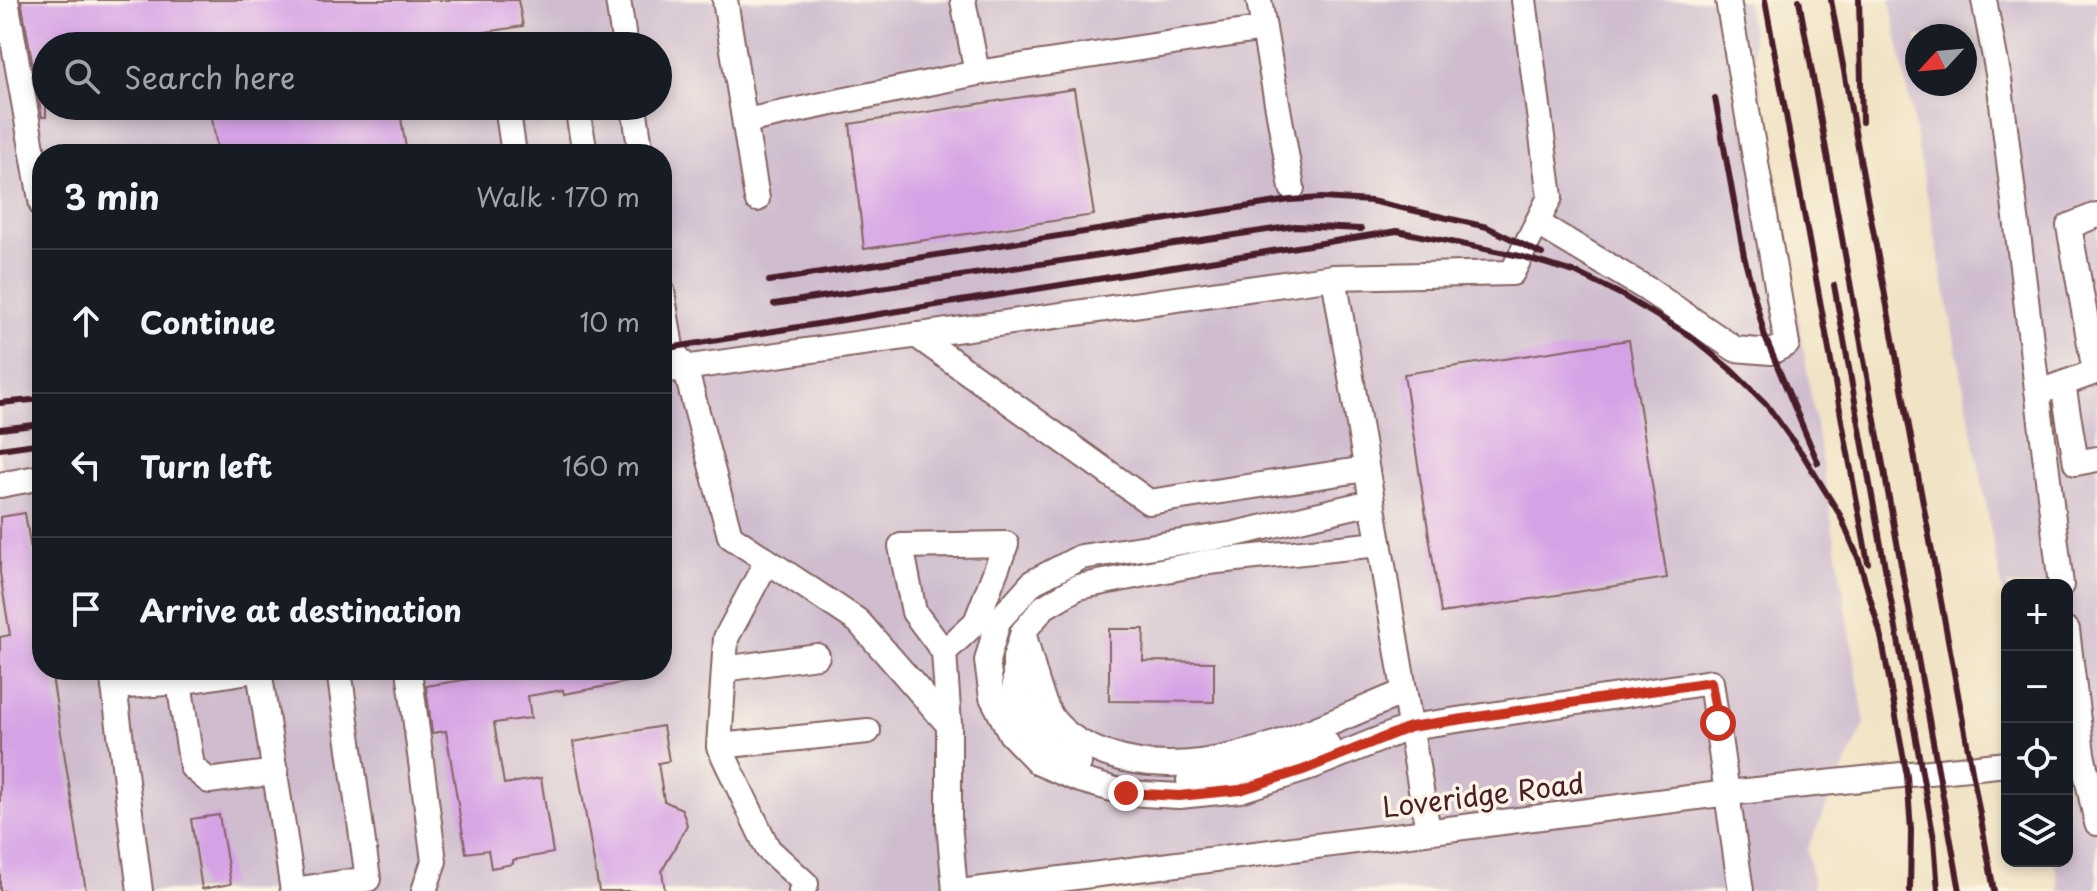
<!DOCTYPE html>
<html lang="en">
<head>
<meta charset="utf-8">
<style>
	body { margin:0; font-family:"Playpen Sans",sans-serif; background:#20242c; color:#f1f3f6 }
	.controls { position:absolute; right:24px; bottom:24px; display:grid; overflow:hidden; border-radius:16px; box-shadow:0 4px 12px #0003 }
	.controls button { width:72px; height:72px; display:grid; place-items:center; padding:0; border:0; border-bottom:2px solid #363941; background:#171b24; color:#f1f3f6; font:40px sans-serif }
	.compass { position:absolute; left:1905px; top:24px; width:72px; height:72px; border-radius:50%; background:#171b24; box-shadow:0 4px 12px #0003; rotate:244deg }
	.stop { position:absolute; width:24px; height:24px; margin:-18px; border:6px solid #c8321e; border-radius:50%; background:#fff }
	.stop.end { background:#c8321e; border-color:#fff; box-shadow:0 2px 8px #0008 }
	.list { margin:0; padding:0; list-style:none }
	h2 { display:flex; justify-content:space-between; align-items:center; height:104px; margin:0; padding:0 32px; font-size:34px }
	h2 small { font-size:26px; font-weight:400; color:#9ea1a6 }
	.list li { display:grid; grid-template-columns:52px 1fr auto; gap:24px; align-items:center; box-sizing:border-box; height:144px; padding:0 32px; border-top:2px solid #363941 }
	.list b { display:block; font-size:30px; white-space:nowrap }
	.list em { font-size:26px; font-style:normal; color:#9ea1a6 }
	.icon { flex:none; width:44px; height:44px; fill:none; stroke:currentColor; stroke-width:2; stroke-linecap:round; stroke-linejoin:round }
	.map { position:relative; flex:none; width:2097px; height:891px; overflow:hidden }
	.search { position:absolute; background:#171b24; box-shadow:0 4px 12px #0003; left:32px; top:32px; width:640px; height:88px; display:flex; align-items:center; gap:20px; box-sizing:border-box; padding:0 28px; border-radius:44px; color:#9ea1a6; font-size:30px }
	.panel { position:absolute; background:#171b24; box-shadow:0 4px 12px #0003; left:32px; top:144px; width:640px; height:536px; border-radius:32px }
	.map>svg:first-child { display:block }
	.industrial { fill:#cfbdcf; fill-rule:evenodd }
	.building { fill:#d6a2e6 }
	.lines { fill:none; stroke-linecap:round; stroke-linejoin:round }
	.minor-casing { stroke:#846461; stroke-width:28 }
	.minor { stroke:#fff; stroke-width:24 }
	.rail { stroke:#4a1f2b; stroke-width:6 }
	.route { stroke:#c8321e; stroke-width:10 }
	.labels { text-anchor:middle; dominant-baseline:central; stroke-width:7; stroke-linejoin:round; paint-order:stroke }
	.street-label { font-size:28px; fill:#4a1f2b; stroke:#fcf5e5 }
</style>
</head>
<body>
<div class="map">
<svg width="2097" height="891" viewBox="0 0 2097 891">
	<rect width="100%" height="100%" fill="#fcf5e5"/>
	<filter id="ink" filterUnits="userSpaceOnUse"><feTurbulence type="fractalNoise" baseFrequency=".0125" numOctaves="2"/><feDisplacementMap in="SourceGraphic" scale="16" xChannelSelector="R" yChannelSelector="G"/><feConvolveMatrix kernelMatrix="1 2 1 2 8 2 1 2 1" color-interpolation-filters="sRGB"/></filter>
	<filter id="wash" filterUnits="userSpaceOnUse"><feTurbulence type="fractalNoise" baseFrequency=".006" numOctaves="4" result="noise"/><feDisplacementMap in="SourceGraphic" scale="32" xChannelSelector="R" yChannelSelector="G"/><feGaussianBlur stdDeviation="1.8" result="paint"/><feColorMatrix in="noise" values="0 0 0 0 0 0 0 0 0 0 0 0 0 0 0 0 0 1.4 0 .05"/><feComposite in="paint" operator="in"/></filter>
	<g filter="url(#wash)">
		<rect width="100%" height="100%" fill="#f1e3c5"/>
		<!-- industrial -->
		<g class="industrial">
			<path d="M 0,0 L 1746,0 L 1865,724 L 1807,849 L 1814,891 L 0,891 ZM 46,46 L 658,46 L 658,106 L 46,106 ZM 42,154 L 662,154 L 662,670 L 42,670 Z"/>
			<path d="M 1890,0 L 2097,0 L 2097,891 L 2060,891 L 2054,861 L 2067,861 L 2067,585 L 2007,585 L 2007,614 ZM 1917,36 L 1965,36 L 1965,84 L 1917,84 Z"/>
		</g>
		<g id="blocks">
			<!-- building -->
			<g class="building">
				<path d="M 21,0 L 518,0 L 523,26 L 398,46 L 46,46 L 46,117 L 42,117 Z"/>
				<path d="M 1074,89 L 1094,215 L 864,249 L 850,124 Z"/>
				<path d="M 210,106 L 399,106 L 407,154 L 218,154 Z"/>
				<path d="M 1629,340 L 1667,578 L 1441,613 L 1404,374 Z"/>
				<path d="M 25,513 L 42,616 L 42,670 L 51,670 L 86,891 L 0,891 L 0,637 L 10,635 L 0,573 L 0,517 Z"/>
				<path d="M 1109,629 L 1144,629 L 1143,661 L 1214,662 L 1214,702 L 1109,701 Z"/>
				<path d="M 525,670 L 638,670 L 639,680 L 564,694 L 563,690 L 528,696 L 531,718 L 494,723 L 504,784 L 541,778 L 553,853 L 513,860 L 513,864 L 491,868 L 488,850 L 466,853 L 446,731 L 432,733 L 426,686 Z"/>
				<path d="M 663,726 L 669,761 L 658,763 L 664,801 L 682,809 L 687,825 L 662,871 L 665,891 L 599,891 L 573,742 Z"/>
				<path d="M 219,815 L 231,884 L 202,889 L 191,819 Z"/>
			</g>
		</g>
	</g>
	<g filter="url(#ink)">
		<use href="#blocks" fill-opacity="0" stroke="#846461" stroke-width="2"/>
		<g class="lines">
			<!-- minor casing -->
			<g class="minor-casing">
				<g id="minor">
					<path d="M 6,0 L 42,205"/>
					<path d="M 618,0 L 625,46"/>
					<path d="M 725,0 L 757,199"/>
					<path d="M 1259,0 L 1264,29"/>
					<path d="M 1984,0 L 1999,79 L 2061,585"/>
					<path d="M 977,73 L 1264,29 L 1292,188"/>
					<path d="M 507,106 L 514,154"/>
					<path d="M 577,106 L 585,154"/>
					<path d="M 634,106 L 641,154"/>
					<path d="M 745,121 L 977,73 L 963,0"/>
					<path d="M 1537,223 L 1647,289 L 1735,349 L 1771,352 L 1787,344 L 1728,0"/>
					<path d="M 1334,277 L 1428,831"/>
					<path d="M 662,291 L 671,348 L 685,367 L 730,536 L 858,621 L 949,725 L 949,823 L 955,891"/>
					<path d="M 916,335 L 1149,502 L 1366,469"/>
					<path d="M 662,371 L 1334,277 L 1512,273 L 1550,197 L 1524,0"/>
					<path d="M 2063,384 L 2076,463 L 2097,459"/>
					<path d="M 2037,389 L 2048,389 L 2095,372 L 2069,226 L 2097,215"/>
					<path d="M 0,485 L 42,477"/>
					<path d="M 1372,502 L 1235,534 L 1081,557 L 1033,582 L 998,621 L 987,661 L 992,697 L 1011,734 L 1039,763 L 1077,779 L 1126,793 L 1179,796 L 1240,790 L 1303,770 L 1410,727 L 1711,682 L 1741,891"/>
					<path d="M 767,561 L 726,638 L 719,746 L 768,849 L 806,884 L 801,891"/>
					<path d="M 2067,630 L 2082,754 L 2097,823"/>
					<path d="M 1023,632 C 1030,655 1040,706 1056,723 C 1070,739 1088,747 1107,754 C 1203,788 1316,728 1404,692"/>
					<path d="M 944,652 L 976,622 L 1006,544 L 901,546 L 914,612 L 944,652 L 949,725"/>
					<path d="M 724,669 L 817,656"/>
					<path d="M 112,670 L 140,891"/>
					<path d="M 259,670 L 293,891"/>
					<path d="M 409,670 L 434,861 L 424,891"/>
					<path d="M 179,682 L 192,767 L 209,781 L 276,772"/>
					<path d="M 114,687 L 179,682 L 256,670"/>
					<path d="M 719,746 L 868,731"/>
					<path d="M 1079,763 L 1046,747 L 1026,719 L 1015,692 L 1015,658 L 1023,632 L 1044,607 L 1078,587 L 1208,562 L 1379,544"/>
					<path d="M 1189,780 L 1260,767 L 1327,744"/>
					<path d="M 293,890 L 368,879 L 339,670"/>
					<path d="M 968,891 L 1728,793 L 2007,764"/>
				</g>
			</g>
			<!-- minor -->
			<use href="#minor" class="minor"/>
			<!-- rail -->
			<g class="rail">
				<path d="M 1765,0 L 1868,563"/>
				<path d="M 1799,0 L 1960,891"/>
				<path d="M 1831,0 L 1994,891"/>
				<path d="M 1859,0 L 1862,122"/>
				<path d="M 1715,98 L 1744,256 L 1765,337 L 1818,463"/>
				<path d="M 769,281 L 1290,200 L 1322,198 L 1371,201 L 1487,227 L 1542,254"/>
				<path d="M 1834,285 L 1934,839 L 1938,891"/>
				<path d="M 774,304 L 1294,226 L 1361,229"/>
				<path d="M 662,349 L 1397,231 L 1520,256 L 1577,273 L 1620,294 L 1689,335 L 1730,369 L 1766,404 L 1803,455 L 1840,515 L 1859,560 L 1882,639"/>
				<path d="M 0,403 L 42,399"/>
				<path d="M 0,429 L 42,424"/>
				<path d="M 0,449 L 42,443"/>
				<path d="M 1880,630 L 1907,776 L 1911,830 L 1910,891"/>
			</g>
		</g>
	</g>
	<g class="lines" filter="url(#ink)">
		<!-- route -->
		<path class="route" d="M 1126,793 L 1179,796 L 1240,790 L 1303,770 L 1410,727 L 1711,682 L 1718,723"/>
	</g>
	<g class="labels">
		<!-- street labels -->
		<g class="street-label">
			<text transform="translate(1483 794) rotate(-7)">Loveridge Road</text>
		</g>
	</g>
</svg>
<div class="controls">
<button>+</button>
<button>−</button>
<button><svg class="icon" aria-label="locate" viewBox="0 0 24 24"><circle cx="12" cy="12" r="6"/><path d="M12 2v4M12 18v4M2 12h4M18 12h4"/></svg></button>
<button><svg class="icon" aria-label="layers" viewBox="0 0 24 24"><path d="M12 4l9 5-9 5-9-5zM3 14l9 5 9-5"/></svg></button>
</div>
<svg class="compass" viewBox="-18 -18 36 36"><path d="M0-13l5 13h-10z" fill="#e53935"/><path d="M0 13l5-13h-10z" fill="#9ea1a6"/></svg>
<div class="stop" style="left:1718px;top:723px"></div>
<div class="stop end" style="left:1126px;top:793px"></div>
<div class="search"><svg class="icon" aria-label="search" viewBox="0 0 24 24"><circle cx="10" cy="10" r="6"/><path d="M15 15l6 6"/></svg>Search here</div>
<section class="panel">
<h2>3 min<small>Walk · 170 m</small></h2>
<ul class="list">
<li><svg class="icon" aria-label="ahead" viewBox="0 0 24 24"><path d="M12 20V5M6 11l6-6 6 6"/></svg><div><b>Continue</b></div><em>10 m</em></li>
<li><svg class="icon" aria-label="left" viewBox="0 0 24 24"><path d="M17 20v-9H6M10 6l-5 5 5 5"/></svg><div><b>Turn left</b></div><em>160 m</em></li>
<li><svg class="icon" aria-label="arrive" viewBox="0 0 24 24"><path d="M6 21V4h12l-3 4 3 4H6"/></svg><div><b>Arrive at destination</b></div></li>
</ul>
</section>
</div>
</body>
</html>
